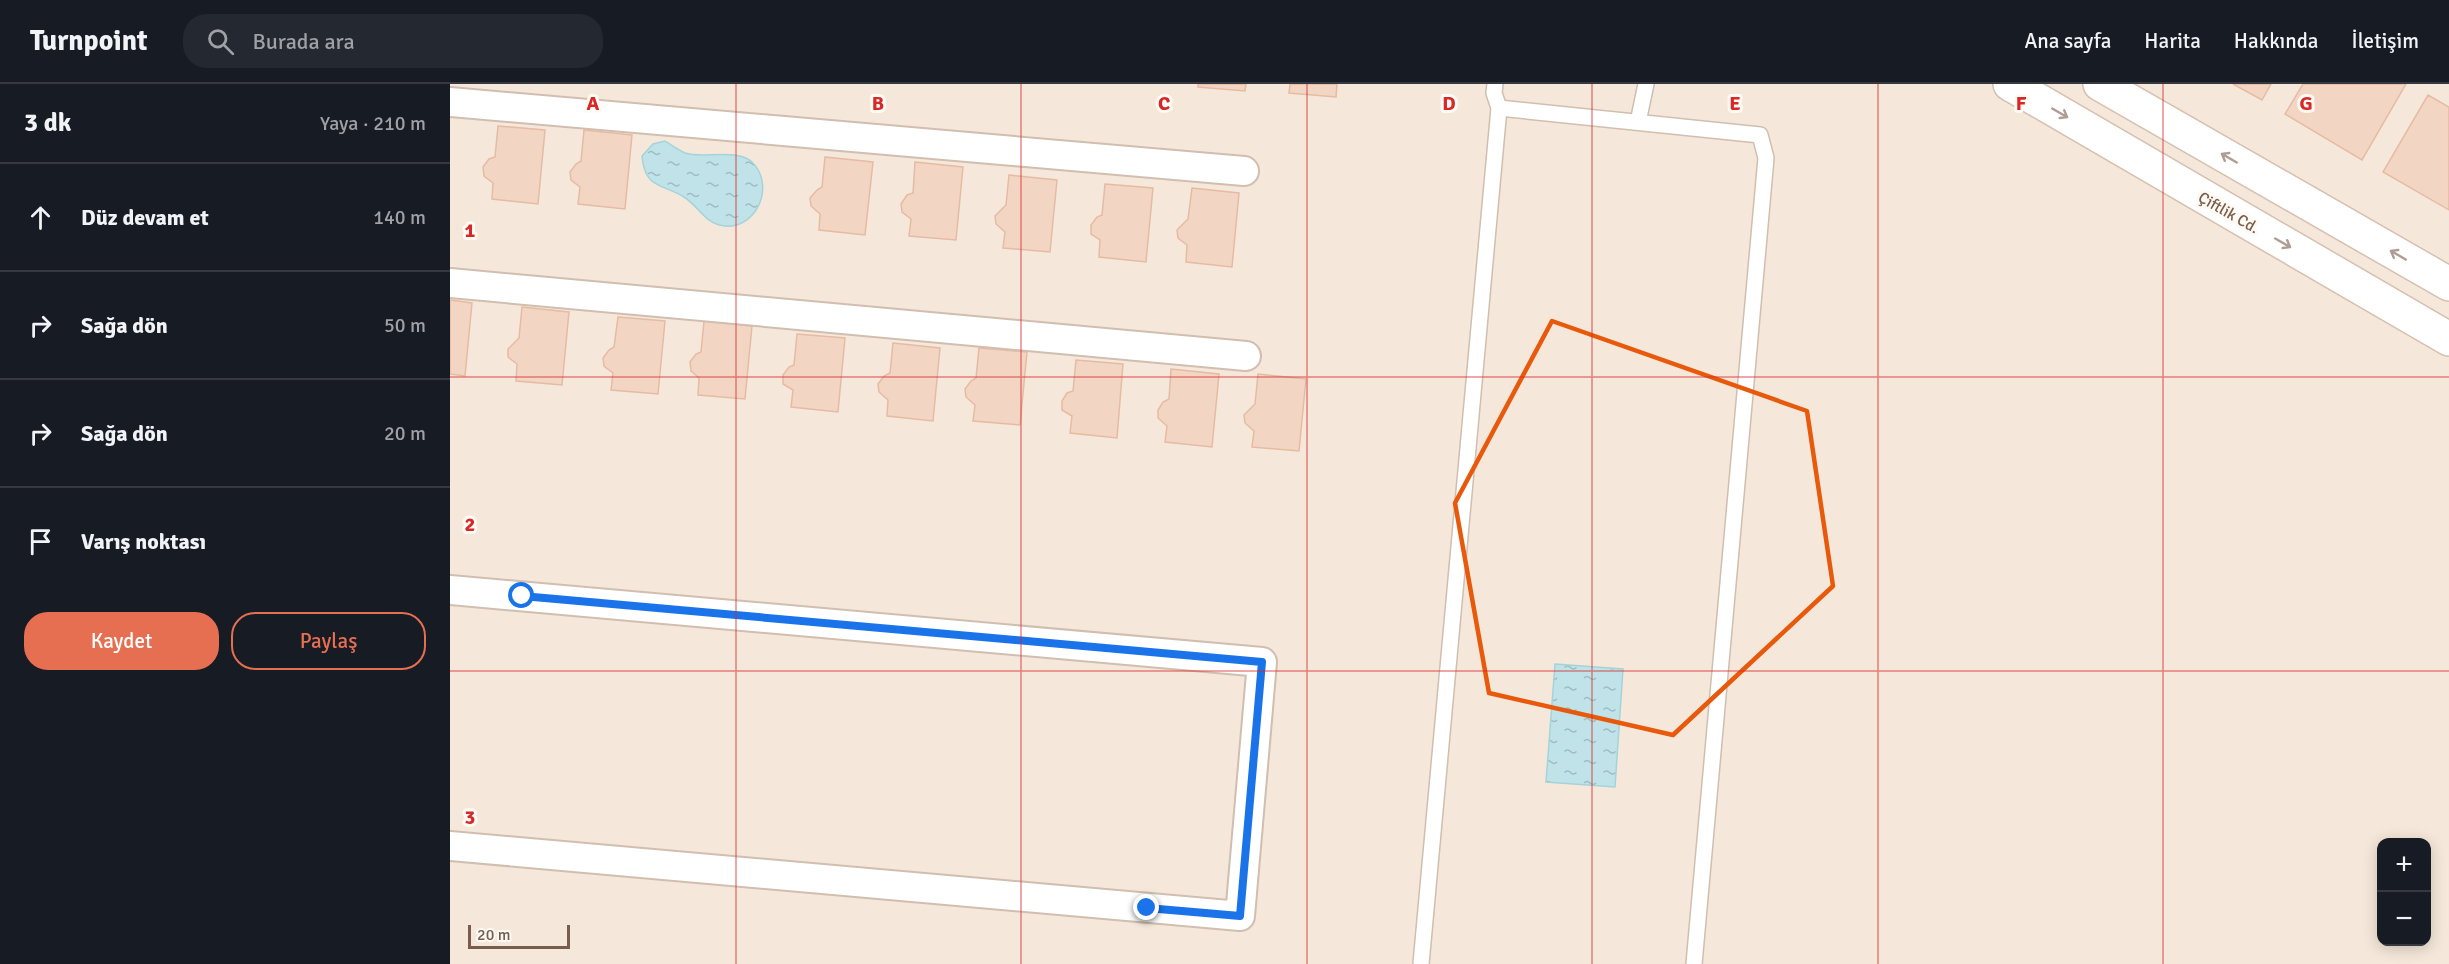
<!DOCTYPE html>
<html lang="tr">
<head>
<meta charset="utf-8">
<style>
	:root { --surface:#171b24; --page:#242831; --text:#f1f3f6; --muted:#9ea1a6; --line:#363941; --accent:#e76f51 }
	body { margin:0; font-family:Signika,sans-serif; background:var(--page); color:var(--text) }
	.controls { position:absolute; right:18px; bottom:18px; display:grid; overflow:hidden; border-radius:12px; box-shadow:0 3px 15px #0003 }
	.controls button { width:54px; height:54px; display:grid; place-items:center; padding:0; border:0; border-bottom:2px solid var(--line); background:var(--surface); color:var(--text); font:30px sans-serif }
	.scale { position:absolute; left:18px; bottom:15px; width:102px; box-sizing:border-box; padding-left:6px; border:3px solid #7a5c4d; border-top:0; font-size:16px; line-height:21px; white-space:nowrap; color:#7a5c4d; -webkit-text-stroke:4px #fffaf3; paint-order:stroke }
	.stop { position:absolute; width:18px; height:18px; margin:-14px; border:4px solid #1a73e8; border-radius:50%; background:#fff }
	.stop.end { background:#1a73e8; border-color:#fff; box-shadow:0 2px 6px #0008 }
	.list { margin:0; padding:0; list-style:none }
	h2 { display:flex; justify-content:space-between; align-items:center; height:78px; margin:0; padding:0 24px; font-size:26px }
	h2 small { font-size:20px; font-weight:400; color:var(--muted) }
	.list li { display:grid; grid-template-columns:39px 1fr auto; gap:18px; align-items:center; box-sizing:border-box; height:108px; padding:0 24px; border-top:2px solid var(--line) }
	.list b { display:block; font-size:22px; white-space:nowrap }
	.list em { font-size:20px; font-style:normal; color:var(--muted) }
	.actions { display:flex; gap:12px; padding:18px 24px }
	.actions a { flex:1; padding:14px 0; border:2px solid var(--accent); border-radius:24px; text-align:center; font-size:21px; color:var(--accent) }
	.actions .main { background:var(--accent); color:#fff }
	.icon { flex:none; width:33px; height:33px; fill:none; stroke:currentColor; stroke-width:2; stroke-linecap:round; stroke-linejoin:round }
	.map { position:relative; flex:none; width:1999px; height:880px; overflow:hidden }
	header { display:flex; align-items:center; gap:36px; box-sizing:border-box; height:84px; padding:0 30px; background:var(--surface); border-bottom:2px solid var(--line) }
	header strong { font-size:28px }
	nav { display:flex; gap:33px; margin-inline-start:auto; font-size:21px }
	.search { width:420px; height:54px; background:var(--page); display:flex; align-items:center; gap:15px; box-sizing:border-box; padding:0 21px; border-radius:24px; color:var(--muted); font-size:22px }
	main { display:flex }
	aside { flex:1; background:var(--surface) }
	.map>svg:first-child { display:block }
	.residential { fill:#f5e8da; fill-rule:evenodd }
	.water { fill:url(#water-ripples); stroke:#a5d3da; stroke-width:1.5 }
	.building { fill:#f3d5c3; stroke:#e6bba3; stroke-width:1.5 }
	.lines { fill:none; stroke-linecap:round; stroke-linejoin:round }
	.lane-casing { stroke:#d1beb0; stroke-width:18 }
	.street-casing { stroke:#d1beb0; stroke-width:32 }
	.secondary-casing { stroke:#d6c0b0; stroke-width:36 }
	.lane { stroke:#fff; stroke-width:15 }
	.street { stroke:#fff; stroke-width:28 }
	.secondary { stroke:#fff; stroke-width:33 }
	.oneway { stroke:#af9d94 }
	.route { stroke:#1a73e8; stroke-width:8 }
	.marked { fill:none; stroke:#e8590c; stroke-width:4.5; stroke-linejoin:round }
	.grid { fill:none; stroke:#d62828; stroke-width:1.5; stroke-opacity:0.55 }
	.labels { text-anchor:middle; stroke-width:6; stroke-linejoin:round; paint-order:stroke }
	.street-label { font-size:16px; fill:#7a5c4d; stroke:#fffaf3 }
	.grid-label { font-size:20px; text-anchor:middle; font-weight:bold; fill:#d62828; stroke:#fffaf3; stroke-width:6; stroke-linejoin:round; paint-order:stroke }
</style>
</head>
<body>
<header>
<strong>Turnpoint</strong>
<div class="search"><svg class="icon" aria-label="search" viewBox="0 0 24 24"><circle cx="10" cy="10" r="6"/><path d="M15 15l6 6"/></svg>Burada ara</div>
<nav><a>Ana sayfa</a><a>Harita</a><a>Hakkında</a><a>İletişim</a></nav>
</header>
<main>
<aside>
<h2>3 dk<small>Yaya · 210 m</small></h2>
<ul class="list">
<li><svg class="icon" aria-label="ahead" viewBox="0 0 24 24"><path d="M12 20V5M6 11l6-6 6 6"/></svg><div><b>Düz devam et</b></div><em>140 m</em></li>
<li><svg class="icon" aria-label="right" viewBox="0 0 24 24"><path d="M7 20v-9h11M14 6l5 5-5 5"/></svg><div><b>Sağa dön</b></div><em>50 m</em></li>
<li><svg class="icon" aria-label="right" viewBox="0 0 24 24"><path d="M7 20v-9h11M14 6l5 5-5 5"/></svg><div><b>Sağa dön</b></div><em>20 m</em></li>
<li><svg class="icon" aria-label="arrive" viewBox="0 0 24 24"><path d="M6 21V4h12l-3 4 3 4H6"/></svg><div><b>Varış noktası</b></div></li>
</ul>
<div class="actions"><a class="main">Kaydet</a><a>Paylaş</a></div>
</aside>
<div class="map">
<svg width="1999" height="880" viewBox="0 0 1999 880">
	<defs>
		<pattern id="water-ripples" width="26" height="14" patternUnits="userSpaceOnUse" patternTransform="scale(1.5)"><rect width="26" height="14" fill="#bfe3e8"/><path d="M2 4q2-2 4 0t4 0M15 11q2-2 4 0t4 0" fill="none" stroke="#a0bbbe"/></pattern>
	</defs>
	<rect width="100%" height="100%" fill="#fdf6ec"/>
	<!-- residential -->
	<path class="residential" d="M 0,0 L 1999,0 L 1999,880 L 0,880 ZM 1932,758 L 1976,758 L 1976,858 L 1932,858 Z"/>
	<!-- water -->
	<path class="water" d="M 215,57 C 221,61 228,66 235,69 C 253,75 287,64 302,78 C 327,102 305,150 269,141 C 254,137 247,121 234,113 C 211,99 195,105 192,72 L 203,60 Z
		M 1105,580 L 1173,585 L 1165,703 L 1096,698 Z"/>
	<!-- building -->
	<path class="building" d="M 748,0 L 796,0 L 795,7 L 748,3 Z
		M 840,0 L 887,0 L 886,13 L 839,9 Z
		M 1783,0 L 1821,0 L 1812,16 Z
		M 1853,0 L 1956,0 L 1912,76 L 1835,30 Z
		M 1978,11 L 1999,23 L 1999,126 L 1933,88 Z
		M 48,42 L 95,46 L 88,120 L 42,115 L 43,99 L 34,92 L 33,83 L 39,75 L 45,73 Z
		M 134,46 L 182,51 L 175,125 L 128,120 L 130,103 L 121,96 L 120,88 L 126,80 L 131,77 Z
		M 375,73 L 423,78 L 415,151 L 369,146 L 370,130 L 361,122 L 360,114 L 367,106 L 372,103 Z
		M 465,78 L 513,83 L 506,156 L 459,152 L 461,135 L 452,128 L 451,120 L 457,111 L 463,109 Z
		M 559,91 L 607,96 L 600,168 L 553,164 L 555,148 L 546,140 L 545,132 L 556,121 Z
		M 655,100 L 703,104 L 696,178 L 649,173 L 650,156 L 641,150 L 641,141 L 647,133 L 652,131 Z
		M 742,104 L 789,109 L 782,183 L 736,178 L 737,161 L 728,154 L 727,146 L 738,135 Z
		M 0,216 L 22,219 L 15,292 L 0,290 Z
		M 72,223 L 119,228 L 112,301 L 66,297 L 67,280 L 58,273 L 58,265 L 69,254 Z
		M 168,233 L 215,237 L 208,310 L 161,306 L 163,289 L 154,282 L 153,274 L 159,266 L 164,263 Z
		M 254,237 L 302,242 L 295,315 L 248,311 L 249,294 L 241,287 L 240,278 L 246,270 L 251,268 Z
		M 347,250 L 395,254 L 388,328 L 341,323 L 343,306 L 333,300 L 333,291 L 339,283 L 344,281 Z
		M 443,259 L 490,264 L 483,337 L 437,332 L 438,316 L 429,308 L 428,300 L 434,292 L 440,289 Z
		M 529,264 L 577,268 L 570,341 L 523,337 L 525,321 L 516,313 L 515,305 L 521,297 L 526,294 Z
		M 626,276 L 673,280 L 667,354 L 620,349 L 622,332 L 612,326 L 612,317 L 617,309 L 623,307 Z
		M 721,285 L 769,290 L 762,363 L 715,358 L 717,342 L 708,334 L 708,326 L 713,318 L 719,315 Z
		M 808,290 L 856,295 L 849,367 L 802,363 L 804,347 L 795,339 L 794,331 L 805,320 Z"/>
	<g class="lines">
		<!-- lane casing -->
		<g class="lane-casing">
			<path id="lane" d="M 1049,24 L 1310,51 L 1316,74 L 1244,880
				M 1188,38 L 1196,0
				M 971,880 L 1049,24 L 1044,9 L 1045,0"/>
		</g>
		<!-- street casing -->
		<g class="street-casing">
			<path id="street" d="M 0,18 L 794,87
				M 0,199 L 796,272
				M 0,506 L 812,578 L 790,832 L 0,762"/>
		</g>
		<!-- secondary casing -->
		<g class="secondary-casing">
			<path id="secondary" d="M 1560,0 L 1999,255
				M 1650,0 L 1999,200"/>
		</g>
		<!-- lane -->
		<use href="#lane" class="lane"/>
		<!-- street -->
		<use href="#street" class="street"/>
		<!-- secondary -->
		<use href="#secondary" class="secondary"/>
	</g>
	<!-- one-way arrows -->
	<defs><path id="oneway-shaft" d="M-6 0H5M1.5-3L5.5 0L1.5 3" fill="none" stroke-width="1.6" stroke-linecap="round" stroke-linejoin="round" transform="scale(1.5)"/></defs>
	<g class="oneway">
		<use href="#oneway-shaft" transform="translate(1610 29) rotate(30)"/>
		<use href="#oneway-shaft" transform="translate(1779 74) rotate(-150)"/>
		<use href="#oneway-shaft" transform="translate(1833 159) rotate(30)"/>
		<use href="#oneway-shaft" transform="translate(1948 171) rotate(-150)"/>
	</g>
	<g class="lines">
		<!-- route -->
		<path class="route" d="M 72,512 L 812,578 L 790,832 L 697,824"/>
	</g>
	<!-- marked area -->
	<path class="marked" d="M 1102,237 L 1357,327 L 1383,502 L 1223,651 L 1039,609 L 1005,419 Z"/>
	<!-- grid -->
	<path class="grid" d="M 286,0 L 286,880M 571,0 L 571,880M 857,0 L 857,880M 1142,0 L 1142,880M 1428,0 L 1428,880M 1713,0 L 1713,880M 0,293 L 1999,293M 0,587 L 1999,587"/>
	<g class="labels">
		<!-- street labels -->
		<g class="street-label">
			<text transform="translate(1779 128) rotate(30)" y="6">Çiftlik Cd.</text>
		</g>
	</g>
	<g class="grid-label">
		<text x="143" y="26">A</text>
		<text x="428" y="26">B</text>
		<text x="714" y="26">C</text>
		<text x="999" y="26">D</text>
		<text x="1285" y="26">E</text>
		<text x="1571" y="26">F</text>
		<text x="1856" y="26">G</text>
		<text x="20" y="153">1</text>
		<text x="20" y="447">2</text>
		<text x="20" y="740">3</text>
	</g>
</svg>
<div class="controls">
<button>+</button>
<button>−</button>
</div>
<div class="scale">20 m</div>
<div class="stop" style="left:72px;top:512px"></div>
<div class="stop end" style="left:697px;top:824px"></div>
</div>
</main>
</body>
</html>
